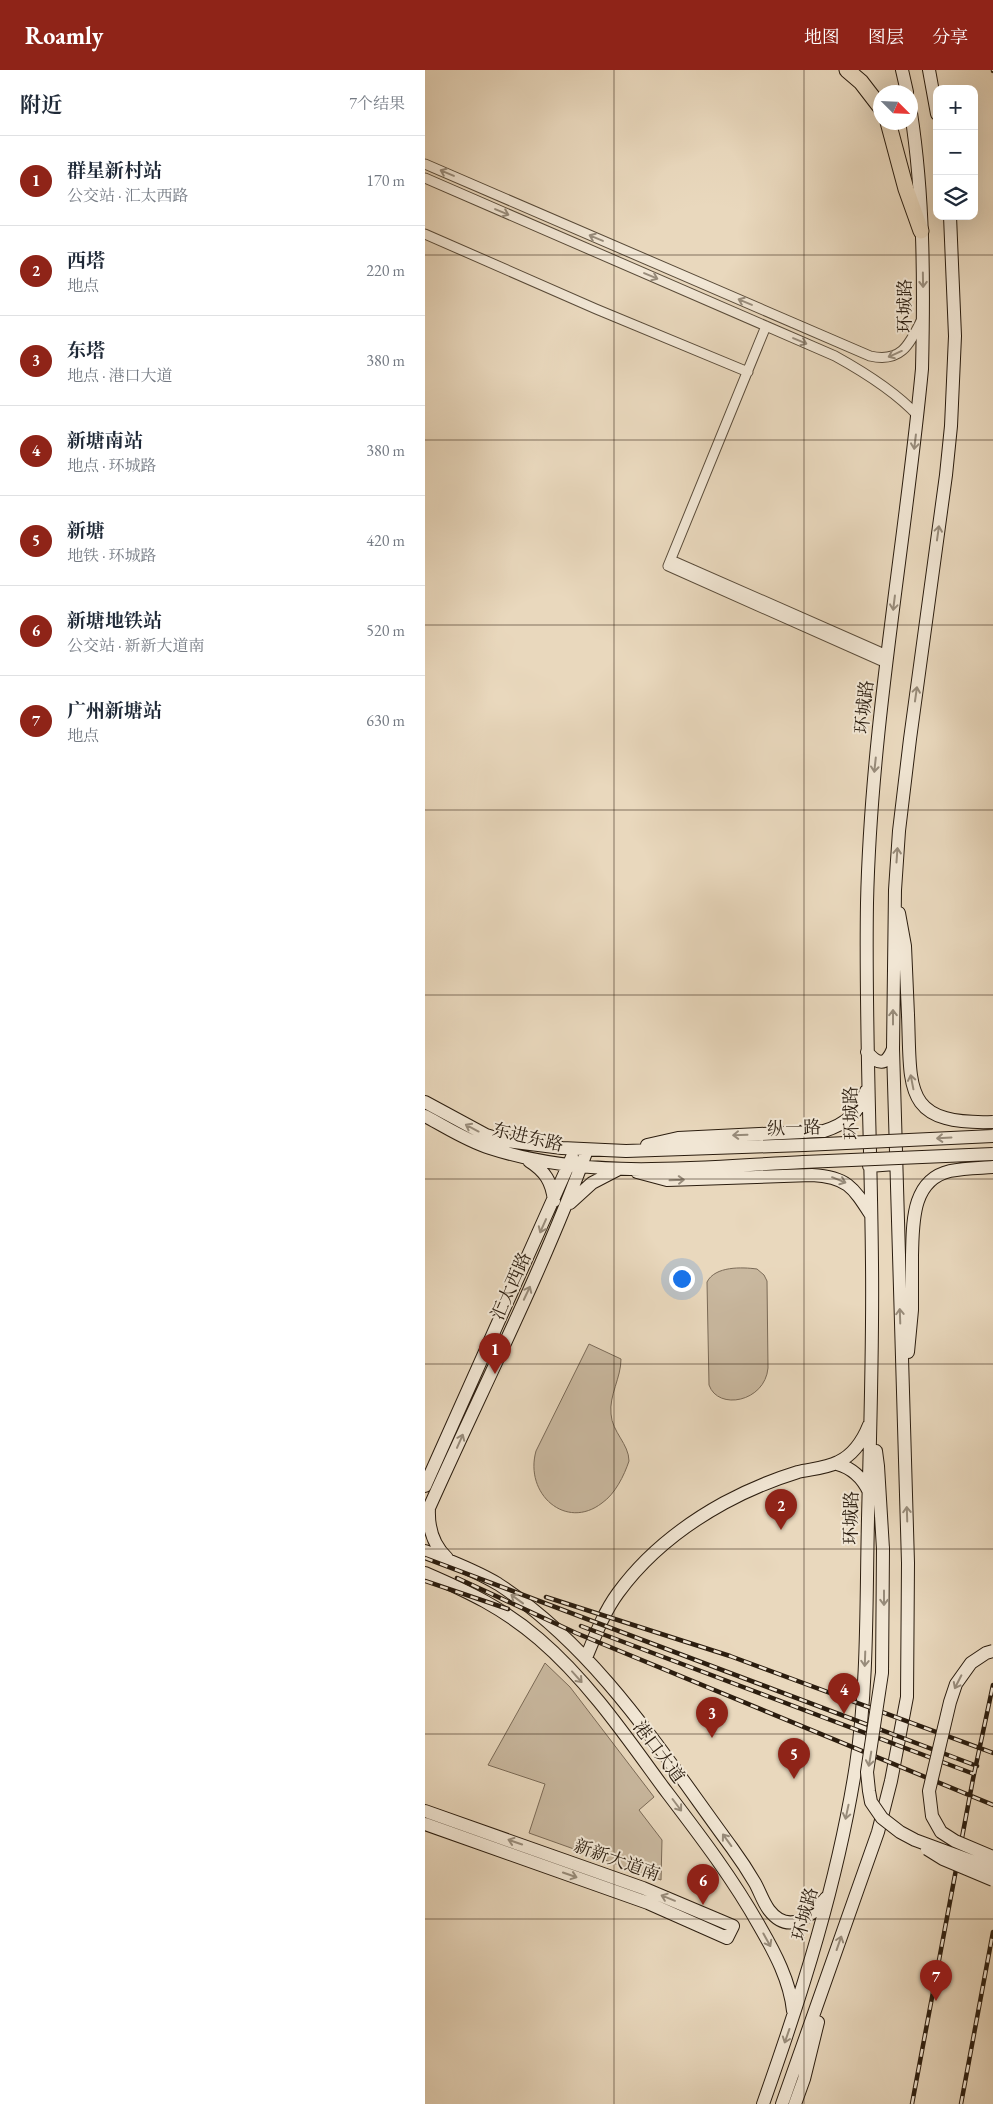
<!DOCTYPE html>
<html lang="zh">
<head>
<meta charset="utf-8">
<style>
	:root { --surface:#fff; --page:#f2f2f3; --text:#1f2937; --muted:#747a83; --line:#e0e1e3; --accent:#8f2418 }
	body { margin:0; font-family:"EB Garamond","Noto Serif SC",serif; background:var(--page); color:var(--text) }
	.controls { position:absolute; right:15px; top:15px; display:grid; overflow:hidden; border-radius:10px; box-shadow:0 5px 20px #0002 }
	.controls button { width:45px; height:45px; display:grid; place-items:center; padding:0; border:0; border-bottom:1px solid var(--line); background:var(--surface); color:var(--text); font:25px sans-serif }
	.compass { position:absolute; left:448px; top:15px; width:45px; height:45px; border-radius:50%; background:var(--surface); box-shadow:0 5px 20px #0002; rotate:114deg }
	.you { position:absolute; left:256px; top:1208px; width:18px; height:18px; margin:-12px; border:4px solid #fff; border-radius:50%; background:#1a73e8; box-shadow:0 0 0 8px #1a73e833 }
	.badge { display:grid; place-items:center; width:32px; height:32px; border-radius:50%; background:var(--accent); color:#fff; font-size:16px; font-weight:700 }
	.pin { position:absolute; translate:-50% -41px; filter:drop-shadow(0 1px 2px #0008) }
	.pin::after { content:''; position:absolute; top:26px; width:18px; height:15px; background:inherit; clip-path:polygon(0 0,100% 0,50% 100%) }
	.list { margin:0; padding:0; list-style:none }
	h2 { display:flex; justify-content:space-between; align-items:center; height:65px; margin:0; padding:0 20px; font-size:21px }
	h2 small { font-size:16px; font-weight:400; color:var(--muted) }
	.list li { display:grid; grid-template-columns:32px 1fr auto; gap:15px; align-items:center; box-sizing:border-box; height:90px; padding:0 20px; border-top:1px solid var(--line) }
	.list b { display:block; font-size:19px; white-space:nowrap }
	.list p { margin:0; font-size:16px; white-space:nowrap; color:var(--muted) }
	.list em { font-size:16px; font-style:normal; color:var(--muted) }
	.icon { flex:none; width:28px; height:28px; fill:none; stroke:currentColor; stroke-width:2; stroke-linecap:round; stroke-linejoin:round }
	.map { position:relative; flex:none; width:568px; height:2034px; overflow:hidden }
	header { display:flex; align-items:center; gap:30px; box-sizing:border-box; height:70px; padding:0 25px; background:var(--accent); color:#fff }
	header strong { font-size:24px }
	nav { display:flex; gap:28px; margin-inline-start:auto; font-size:18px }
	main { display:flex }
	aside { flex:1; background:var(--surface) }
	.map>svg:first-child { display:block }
	.green { fill:#c9b89f; stroke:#7a6a57 }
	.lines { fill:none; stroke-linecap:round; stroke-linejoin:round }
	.street-casing { stroke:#5a4c3a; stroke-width:11 }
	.secondary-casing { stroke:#2b1d0f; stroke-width:14 }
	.primary-casing { stroke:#2b1d0f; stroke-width:17 }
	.street { stroke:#f1e6d4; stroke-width:9 }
	.secondary { stroke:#f1e6d4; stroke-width:12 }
	.primary { stroke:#e9d8bd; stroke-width:15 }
	.rail-casing { stroke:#2b1d0f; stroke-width:4.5 }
	.rail { stroke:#f1e6d4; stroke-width:2.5; stroke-dasharray:8; stroke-linecap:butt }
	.secondary-bridge-casing { stroke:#2b1d0f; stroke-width:14; stroke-linecap:butt }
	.secondary-bridge { stroke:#f1e6d4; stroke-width:12 }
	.oneway { stroke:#988c7b }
	.grid { fill:none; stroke:#2b1d0f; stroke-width:1; stroke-opacity:0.55 }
	.labels { text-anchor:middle; stroke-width:4; stroke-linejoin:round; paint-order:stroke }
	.street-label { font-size:18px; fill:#2b1d0f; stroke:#f1e6d4 }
</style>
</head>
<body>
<header>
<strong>Roamly</strong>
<nav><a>地图</a><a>图层</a><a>分享</a></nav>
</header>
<main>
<aside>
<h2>附近<small>7个结果</small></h2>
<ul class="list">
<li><span class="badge">1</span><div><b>群星新村站</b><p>公交站 · 汇太西路</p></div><em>170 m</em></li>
<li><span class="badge">2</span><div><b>西塔</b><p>地点</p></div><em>220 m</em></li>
<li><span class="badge">3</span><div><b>东塔</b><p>地点 · 港口大道</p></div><em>380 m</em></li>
<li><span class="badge">4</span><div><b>新塘南站</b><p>地点 · 环城路</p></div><em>380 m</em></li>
<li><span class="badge">5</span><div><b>新塘</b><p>地铁 · 环城路</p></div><em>420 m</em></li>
<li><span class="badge">6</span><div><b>新塘地铁站</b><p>公交站 · 新新大道南</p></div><em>520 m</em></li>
<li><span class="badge">7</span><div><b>广州新塘站</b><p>地点</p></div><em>630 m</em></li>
</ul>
</aside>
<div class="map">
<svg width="568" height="2034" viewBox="0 0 568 2034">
	<rect width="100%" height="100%" fill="#e9d8bd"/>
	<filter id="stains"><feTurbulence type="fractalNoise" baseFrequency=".004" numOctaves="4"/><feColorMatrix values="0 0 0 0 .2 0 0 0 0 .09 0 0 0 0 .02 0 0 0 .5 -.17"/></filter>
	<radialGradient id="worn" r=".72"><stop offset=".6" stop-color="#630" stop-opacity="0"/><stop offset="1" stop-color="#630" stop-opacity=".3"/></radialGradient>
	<!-- green -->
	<path class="green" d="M 332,1199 L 339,1205 L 342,1211 L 343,1298 C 340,1332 293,1341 284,1315 L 282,1212 C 290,1196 317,1197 332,1199 Z
		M 164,1274 L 196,1289 C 196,1308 184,1325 186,1344 C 187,1362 204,1374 204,1391 C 199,1406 190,1424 177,1433 C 141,1461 99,1424 111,1381 Z
		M 120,1593 L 145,1617 L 229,1727 L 214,1740 L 237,1770 L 236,1810 L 104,1763 L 120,1714 L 63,1695 Z"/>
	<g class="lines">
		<!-- street casing -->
		<g class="street-casing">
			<path id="street" d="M 0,94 L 445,286 C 476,293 484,275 496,251
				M 0,108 L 410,286 C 439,302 470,321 493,346
				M 0,164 L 171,239 L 323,302
				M 341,256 L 243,496 L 461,593
				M 246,490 L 462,585"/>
		</g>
		<!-- secondary casing -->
		<g class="secondary-casing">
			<path id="secondary" d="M 477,0 L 482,22
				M 504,0 L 512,44
				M 474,843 L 480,876 L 483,945
				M 442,982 C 453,995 461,996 468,979
				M 0,1032 L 61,1065 L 81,1071 L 137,1078 L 201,1081 L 379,1075
				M 0,1046 C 21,1057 42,1071 65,1078 C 166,1111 275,1097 379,1092
				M 222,1075 L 253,1068 L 399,1061 C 421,1054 434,1043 441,1021
				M 104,1091 C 120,1101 127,1112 129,1131
				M 444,1096 L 470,1094
				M 212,1102 L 242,1110 L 387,1105 C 422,1107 428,1117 446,1145
				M 145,1133 L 167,1113 L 192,1100
				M 483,1282 L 487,1240 L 487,1185
				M 451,1381 L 453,1396 L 458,1479
				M 412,1394 C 427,1398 437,1407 444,1422
				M 0,1416 L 147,1087
				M 4,1438 C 3,1457 7,1474 22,1488
				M 0,1447 C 54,1325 116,1205 162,1080
				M 0,1481 C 25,1491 50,1500 73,1514 C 173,1579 237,1683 307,1778 C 315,1789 323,1801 330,1813 C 335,1822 338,1832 344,1840 C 364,1866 387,1846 401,1828
				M 0,1503 C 44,1522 78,1538 114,1569 C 163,1611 200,1665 238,1717 C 273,1763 307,1807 335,1857 C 350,1883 365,1911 368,1941
				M 161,1588 C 170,1566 179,1542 193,1523 C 220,1486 259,1455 299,1433 C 323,1420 347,1410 373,1402 C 386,1399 402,1398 413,1392 C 428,1385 438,1370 444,1355
				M 0,1741 L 218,1818 L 308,1856 L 302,1868 L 223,1833 L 0,1754
				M 338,2034 C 377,1924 413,1811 431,1695 C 443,1614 441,1531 443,1449 C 445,1364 448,1279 447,1194 C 446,1074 440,953 442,833 C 446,654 480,477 497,299 C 499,214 499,127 486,43
				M 357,2034 L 453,1762 L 466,1711 L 482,1627 L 483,1493 L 468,979 L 470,820 L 474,761 L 485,669 L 521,405 L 526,356 L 530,266 L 525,146
				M 370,2034 L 379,2009 L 393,1952"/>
		</g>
		<!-- primary casing -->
		<g class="primary-casing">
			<path id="primary" d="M 422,0 L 436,12 L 456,38
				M 463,52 L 481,119 L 496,161"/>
		</g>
		<!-- street -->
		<use href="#street" class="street"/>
		<!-- secondary -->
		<use href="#secondary" class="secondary"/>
		<!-- primary -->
		<use href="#primary" class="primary"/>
		<!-- rail casing -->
		<g class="rail-casing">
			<path id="rail" d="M 568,0 L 568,1
				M 0,1488 L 552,1696
				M 32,1508 L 151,1563 L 568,1735
				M 0,1511 L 83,1539
				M 121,1527 L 305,1586 L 568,1683
				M 156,1556 L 549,1704
				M 487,2034 L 548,1709 L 568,1615
				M 536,2034 L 568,1862"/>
		</g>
		<!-- rail -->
		<use href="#rail" class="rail"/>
		<!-- secondary-bridge casing -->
		<g class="secondary-bridge-casing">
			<path id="secondary-bridge" d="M 483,945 C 486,1019 477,1055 568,1052
				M 379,1075 L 568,1066
				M 379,1092 L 568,1084
				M 487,1185 C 488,1154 486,1110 525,1101 C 539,1098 554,1098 568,1097
				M 458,1479 L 457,1603 L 442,1702 L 444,1721 L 446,1732 L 457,1748 L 475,1762 L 490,1770 L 568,1799
				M 568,1581 L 561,1583 L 546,1593 L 531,1614 L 525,1632 L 504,1721 L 507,1746 L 516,1762 L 530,1771 L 568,1787
				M 502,1779 L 518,1789 L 568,1810"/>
		</g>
		<!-- secondary-bridge -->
		<use href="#secondary-bridge" class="secondary-bridge"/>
	</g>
	<!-- one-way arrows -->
	<defs><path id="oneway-shaft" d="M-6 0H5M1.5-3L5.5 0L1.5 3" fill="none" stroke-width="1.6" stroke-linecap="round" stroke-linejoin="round" transform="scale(1.25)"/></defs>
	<g class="oneway">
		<use href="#oneway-shaft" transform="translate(22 103) rotate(-157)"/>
		<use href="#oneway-shaft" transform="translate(77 142) rotate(23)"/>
		<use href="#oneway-shaft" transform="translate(171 168) rotate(-157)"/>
		<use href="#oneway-shaft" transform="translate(226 206) rotate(23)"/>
		<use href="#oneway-shaft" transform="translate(498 210) rotate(89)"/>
		<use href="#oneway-shaft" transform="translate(320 232) rotate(-157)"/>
		<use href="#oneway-shaft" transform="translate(375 271) rotate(23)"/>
		<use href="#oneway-shaft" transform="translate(470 284) rotate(156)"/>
		<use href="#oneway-shaft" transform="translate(490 372) rotate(97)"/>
		<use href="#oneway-shaft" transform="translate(513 463) rotate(-82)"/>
		<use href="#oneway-shaft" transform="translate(469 533) rotate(97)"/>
		<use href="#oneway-shaft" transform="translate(491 624) rotate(-82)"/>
		<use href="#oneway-shaft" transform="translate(450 695) rotate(96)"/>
		<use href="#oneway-shaft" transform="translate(472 785) rotate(-86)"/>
		<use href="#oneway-shaft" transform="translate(468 947) rotate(-90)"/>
		<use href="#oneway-shaft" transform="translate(487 1012) rotate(-101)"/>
		<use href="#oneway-shaft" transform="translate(47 1058) rotate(-152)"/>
		<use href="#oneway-shaft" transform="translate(315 1065) rotate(178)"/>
		<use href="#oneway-shaft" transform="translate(519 1068) rotate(177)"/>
		<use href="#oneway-shaft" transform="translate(252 1110) rotate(-2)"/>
		<use href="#oneway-shaft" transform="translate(414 1110) rotate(22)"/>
		<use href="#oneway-shaft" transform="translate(118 1156) rotate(114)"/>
		<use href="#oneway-shaft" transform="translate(102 1223) rotate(-65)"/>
		<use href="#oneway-shaft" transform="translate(475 1246) rotate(-92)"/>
		<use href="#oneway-shaft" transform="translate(35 1371) rotate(-66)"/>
		<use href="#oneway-shaft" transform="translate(482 1444) rotate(-92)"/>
		<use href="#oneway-shaft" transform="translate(459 1528) rotate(90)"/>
		<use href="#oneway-shaft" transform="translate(92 1529) rotate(-144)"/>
		<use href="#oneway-shaft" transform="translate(440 1589) rotate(92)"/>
		<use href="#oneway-shaft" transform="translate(152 1607) rotate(48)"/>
		<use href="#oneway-shaft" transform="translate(533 1612) rotate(117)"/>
		<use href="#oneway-shaft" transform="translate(445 1689) rotate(100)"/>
		<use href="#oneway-shaft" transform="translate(252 1735) rotate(53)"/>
		<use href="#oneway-shaft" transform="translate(422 1742) rotate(102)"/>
		<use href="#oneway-shaft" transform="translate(302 1770) rotate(-126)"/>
		<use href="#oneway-shaft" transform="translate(90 1772) rotate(-161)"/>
		<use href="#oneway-shaft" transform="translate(145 1805) rotate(19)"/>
		<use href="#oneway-shaft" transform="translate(243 1828) rotate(-158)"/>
		<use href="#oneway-shaft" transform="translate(342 1870) rotate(61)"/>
		<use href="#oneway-shaft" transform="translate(414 1873) rotate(-71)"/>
		<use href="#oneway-shaft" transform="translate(362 1966) rotate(109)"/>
	</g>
	<!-- grid -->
	<path class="grid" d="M 189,0 L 189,2034M 379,0 L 379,2034M 0,185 L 568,185M 0,370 L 568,370M 0,555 L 568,555M 0,740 L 568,740M 0,925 L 568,925M 0,1109 L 568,1109M 0,1294 L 568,1294M 0,1479 L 568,1479M 0,1664 L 568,1664M 0,1849 L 568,1849"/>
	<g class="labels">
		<!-- street labels -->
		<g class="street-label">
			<text transform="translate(480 236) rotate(-90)" y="6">环城路</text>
			<text transform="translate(439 637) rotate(-84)" y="6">环城路</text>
			<text transform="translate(426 1043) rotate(-91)" y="6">环城路</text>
			<text transform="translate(369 1058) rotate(-2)" y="6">纵一路</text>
			<text transform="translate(103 1067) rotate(13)" y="6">东进东路</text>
			<text transform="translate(86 1216) rotate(-66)" y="6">汇太西路</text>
			<text transform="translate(426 1448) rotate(-89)" y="6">环城路</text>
			<text transform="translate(234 1682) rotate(53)" y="6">港口大道</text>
			<text transform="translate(192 1790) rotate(20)" y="6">新新大道南</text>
			<text transform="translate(380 1844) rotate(-75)" y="6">环城路</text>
		</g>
	</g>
	<rect width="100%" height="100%" filter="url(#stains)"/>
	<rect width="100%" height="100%" fill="url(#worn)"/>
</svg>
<div class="controls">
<button>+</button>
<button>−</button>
<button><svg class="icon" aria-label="layers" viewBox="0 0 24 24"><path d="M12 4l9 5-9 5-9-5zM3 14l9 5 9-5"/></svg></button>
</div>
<svg class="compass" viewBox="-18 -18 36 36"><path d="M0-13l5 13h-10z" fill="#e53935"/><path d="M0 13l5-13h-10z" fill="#747a83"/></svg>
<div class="you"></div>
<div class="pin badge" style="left:70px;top:1304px">1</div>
<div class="pin badge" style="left:356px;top:1460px">2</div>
<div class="pin badge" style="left:287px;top:1668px">3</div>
<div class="pin badge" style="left:419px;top:1644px">4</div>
<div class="pin badge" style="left:369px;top:1709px">5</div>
<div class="pin badge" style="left:278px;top:1835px">6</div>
<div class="pin badge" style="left:511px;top:1931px">7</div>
</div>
</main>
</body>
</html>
